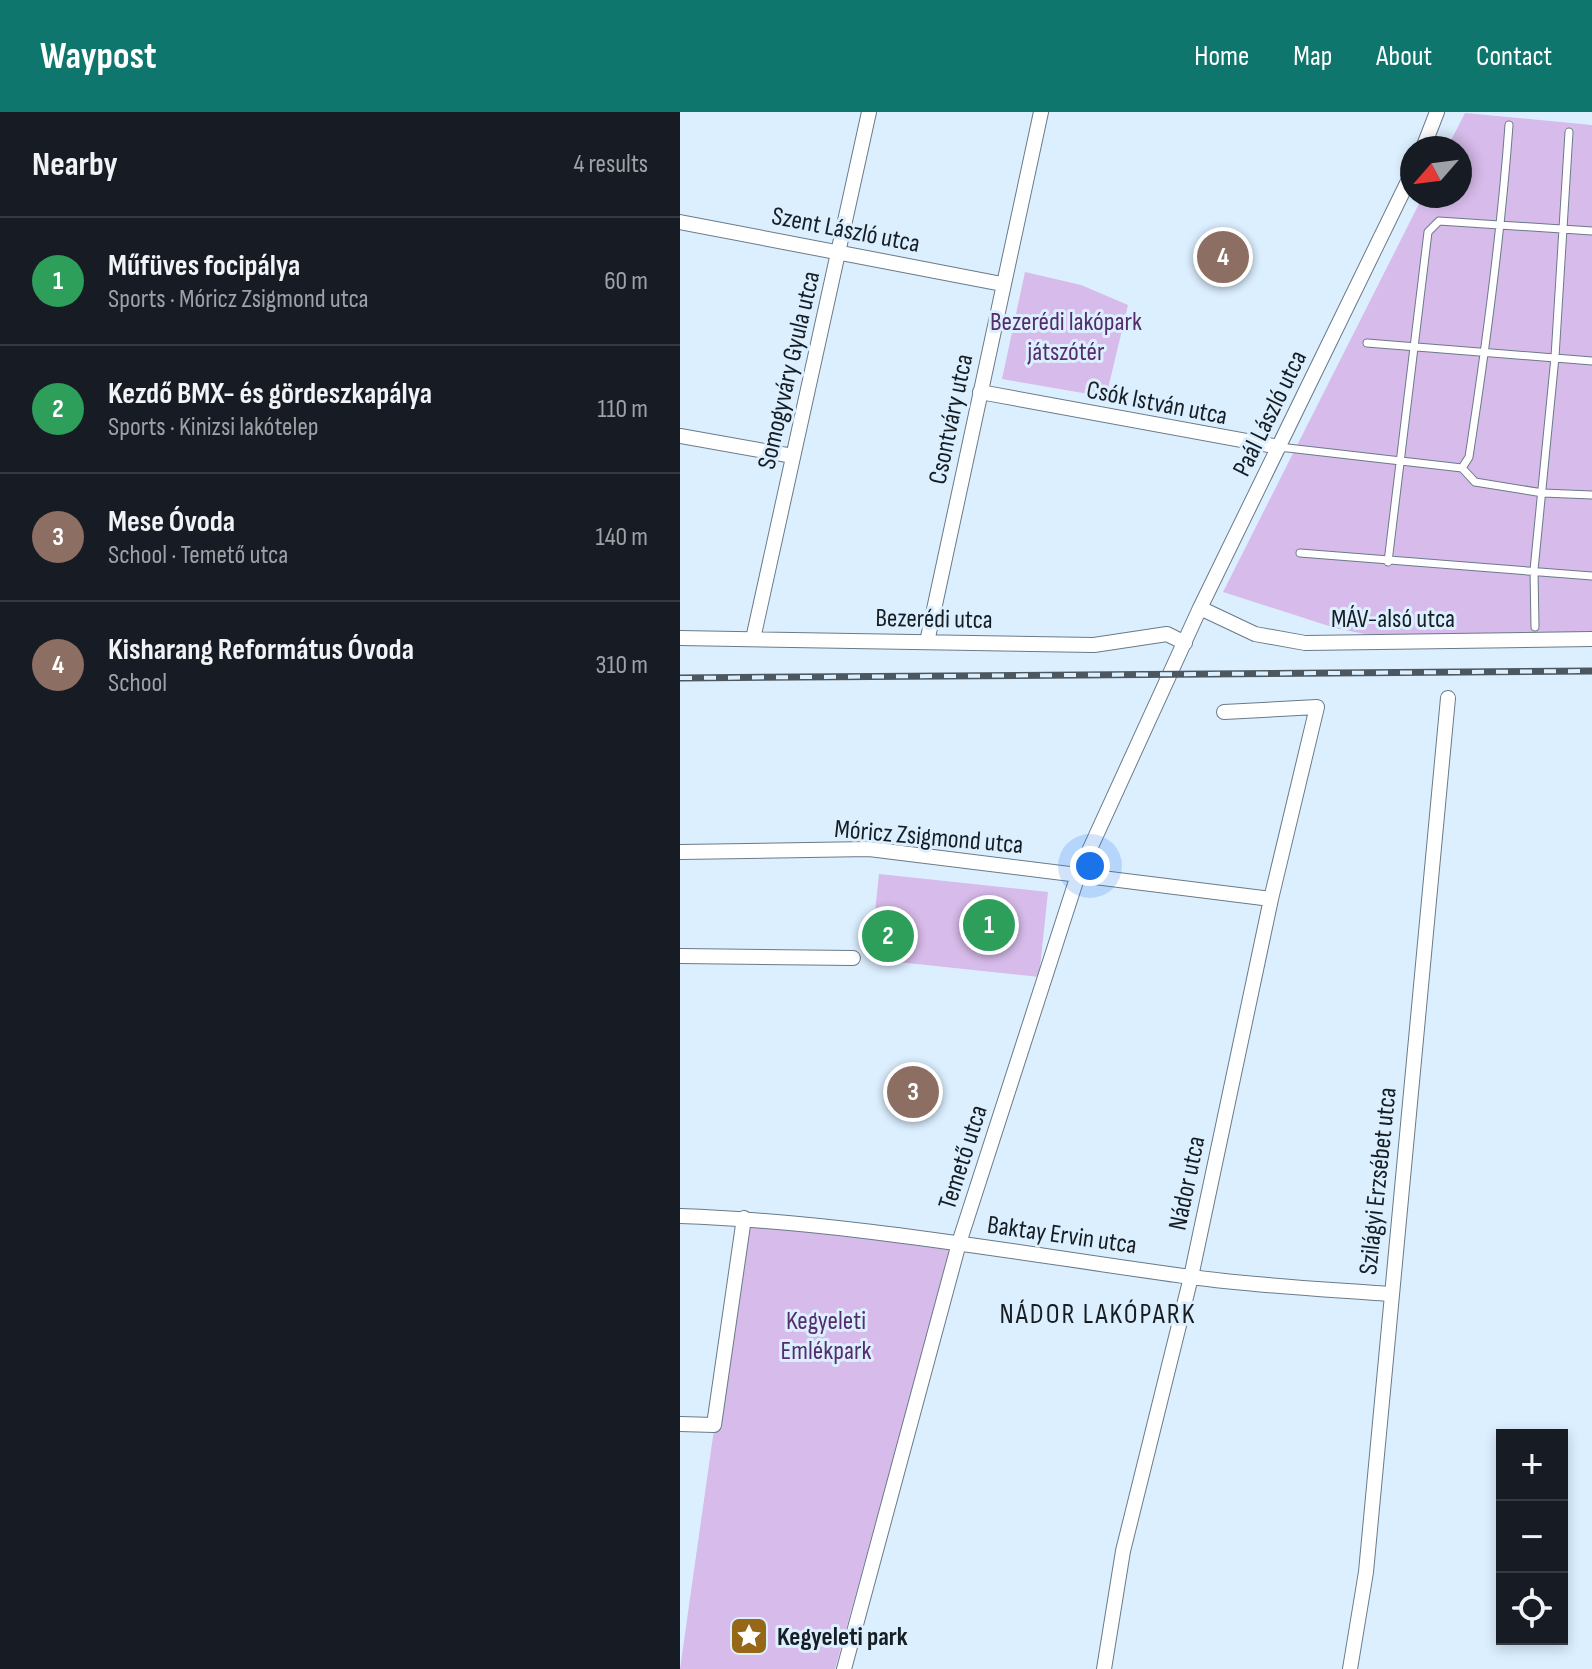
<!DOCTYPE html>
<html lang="en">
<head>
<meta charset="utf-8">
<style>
	:root { --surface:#171b24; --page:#20242c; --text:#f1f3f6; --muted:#9ea1a6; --line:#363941; --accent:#0f766e }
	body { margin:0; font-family:"Sofia Sans Condensed",sans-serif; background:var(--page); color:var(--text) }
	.controls { position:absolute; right:24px; bottom:24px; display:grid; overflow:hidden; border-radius:0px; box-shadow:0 4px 12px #0003 }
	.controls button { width:72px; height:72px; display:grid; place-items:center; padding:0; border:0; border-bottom:2px solid var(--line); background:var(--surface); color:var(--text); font:40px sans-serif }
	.compass { position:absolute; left:720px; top:24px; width:72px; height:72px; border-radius:50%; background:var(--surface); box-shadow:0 4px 12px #0003; rotate:242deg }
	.you { position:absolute; left:410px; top:754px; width:28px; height:28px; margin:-20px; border:6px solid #fff; border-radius:50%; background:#1a73e8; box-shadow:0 0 0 12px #1a73e833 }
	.badge { display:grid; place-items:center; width:52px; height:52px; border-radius:50%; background:var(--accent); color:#fff; font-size:26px; font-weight:700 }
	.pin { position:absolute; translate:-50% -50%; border:4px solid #fff; box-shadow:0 2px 8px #0006 }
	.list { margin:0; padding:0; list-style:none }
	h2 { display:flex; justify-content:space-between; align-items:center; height:104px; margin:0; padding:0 32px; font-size:34px }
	h2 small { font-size:26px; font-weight:400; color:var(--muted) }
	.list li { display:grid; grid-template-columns:52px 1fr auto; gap:24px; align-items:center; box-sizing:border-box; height:128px; padding:0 32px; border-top:2px solid var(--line) }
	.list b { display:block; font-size:30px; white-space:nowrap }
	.list p { margin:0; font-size:26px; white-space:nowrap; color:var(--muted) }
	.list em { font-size:26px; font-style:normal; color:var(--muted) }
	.icon { flex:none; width:44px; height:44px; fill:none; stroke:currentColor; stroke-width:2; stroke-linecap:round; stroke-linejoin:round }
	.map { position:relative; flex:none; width:912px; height:1557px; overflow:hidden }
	header { display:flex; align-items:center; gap:48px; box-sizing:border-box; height:112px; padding:0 40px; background:var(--accent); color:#fff }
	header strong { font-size:38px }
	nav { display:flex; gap:44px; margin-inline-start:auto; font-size:28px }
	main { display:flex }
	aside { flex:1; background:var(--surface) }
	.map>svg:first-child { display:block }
	.green { fill:#d7bbea }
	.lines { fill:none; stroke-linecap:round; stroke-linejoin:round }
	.service-casing { stroke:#6a7a88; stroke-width:9 }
	.minor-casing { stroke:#6a7a88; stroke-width:16 }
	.service { stroke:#fff; stroke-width:7 }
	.minor { stroke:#fff; stroke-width:14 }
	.rail-casing { stroke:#4c575f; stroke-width:7 }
	.rail { stroke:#dcefff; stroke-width:4; stroke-dasharray:12; stroke-linecap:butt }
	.labels { text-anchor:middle; stroke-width:6; stroke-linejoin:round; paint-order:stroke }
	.street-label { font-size:26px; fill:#161d23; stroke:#dcefff }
	.park-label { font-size:26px; fill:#552c6c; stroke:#dcefff }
	.poi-label { font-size:26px; font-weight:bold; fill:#161d23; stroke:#dcefff; text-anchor:start }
	.neighbourhood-label { font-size:28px; letter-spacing:2px; fill:#161d23; stroke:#dcefff }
</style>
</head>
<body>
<header>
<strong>Waypost</strong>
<nav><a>Home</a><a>Map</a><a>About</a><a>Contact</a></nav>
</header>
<main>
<aside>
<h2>Nearby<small>4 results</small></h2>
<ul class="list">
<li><span class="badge" style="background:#2e9e5b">1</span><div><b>Műfüves focipálya</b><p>Sports · Móricz Zsigmond utca</p></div><em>60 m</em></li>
<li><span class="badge" style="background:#2e9e5b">2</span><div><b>Kezdő BMX- és gördeszkapálya</b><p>Sports · Kinizsi lakótelep</p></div><em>110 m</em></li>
<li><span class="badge" style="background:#8d6e63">3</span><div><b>Mese Óvoda</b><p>School · Temető utca</p></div><em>140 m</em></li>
<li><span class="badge" style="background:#8d6e63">4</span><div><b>Kisharang Református Óvoda</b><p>School</p></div><em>310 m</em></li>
</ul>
</aside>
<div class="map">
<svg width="912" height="1557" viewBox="0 0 912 1557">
	<rect width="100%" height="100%" fill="#dcefff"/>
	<!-- green -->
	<path class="green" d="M 785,1 L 912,13 L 912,526 L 744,534 L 655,516 L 543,480 L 743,84 L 780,84 L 780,36 L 767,36 Z
		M 345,160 L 401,173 L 448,193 L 426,285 L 322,267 Z
		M 199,762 L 368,780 L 359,865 L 190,847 Z
		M 64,1106 L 279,1131 L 243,1239 L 155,1557 L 0,1557 Z"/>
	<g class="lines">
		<!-- service casing -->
		<g class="service-casing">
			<path id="service" d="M 687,231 L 912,249
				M 599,335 L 782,356 L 795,370 L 863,381 L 912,383
				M 782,356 L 789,345 C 806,234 821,124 829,13
				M 620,441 L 912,464
				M 708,450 L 748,120 L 759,109 L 912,119
				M 855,515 L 854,458 L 875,245 L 889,20"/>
		</g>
		<!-- minor casing -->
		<g class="minor-casing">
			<path id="minor" d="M 743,36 L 757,0
				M 0,110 L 322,172
				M 300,280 L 599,335
				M 0,324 L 113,344
				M 520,496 L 575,522 L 625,531 L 912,527
				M 0,526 L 414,533 L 487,522 L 505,531
				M 73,527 L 189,0
				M 247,530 L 361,0
				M 0,740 L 189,737 L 591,787
				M 0,844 L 173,846
				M 0,1104 C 171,1110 341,1142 511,1165 C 577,1174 644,1177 710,1182
				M 0,1312 L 34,1313 L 64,1106
				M 164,1557 L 279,1131 L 398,763 L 520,496 L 732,61
				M 424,1557 L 443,1439 L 511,1165 L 591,787 L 637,595 L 544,600
				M 670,1557 L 686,1460 L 768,586"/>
		</g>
		<!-- service -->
		<use href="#service" class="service"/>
		<!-- minor -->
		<use href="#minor" class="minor"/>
		<!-- rail casing -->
		<g class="rail-casing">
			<path id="rail" d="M 0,566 L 912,559"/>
		</g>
		<!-- rail -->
		<use href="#rail" class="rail"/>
	</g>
	<!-- icons -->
	<defs>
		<g id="sight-square" transform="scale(2)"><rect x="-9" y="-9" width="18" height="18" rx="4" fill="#966716" stroke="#dcefff"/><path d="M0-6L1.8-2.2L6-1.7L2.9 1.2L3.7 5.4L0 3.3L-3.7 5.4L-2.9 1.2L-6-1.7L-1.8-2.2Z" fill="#fff"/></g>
	</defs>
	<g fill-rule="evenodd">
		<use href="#sight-square" x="69" y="1524"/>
	</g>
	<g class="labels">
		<!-- street labels -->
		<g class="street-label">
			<text transform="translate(166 117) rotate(11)" y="9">Szent László utca</text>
			<text transform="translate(108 258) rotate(-77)" y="9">Somogyváry Gyula utca</text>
			<text transform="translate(477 290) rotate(11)" y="9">Csók István utca</text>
			<text transform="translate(589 301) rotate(-64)" y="9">Paál László utca</text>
			<text transform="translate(270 307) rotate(-78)" y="9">Csontváry utca</text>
			<text transform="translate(254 506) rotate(1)" y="9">Bezerédi utca</text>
			<text x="713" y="515">MÁV-alsó utca</text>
			<text transform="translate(249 724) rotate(5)" y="9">Móricz Zsigmond utca</text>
			<text transform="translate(282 1045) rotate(-72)" y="9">Temető utca</text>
			<text transform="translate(697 1069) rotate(-84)" y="9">Szilágyi Erzsébet utca</text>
			<text transform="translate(506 1071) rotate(-78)" y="9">Nádor utca</text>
			<text transform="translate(382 1122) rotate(8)" y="9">Baktay Ervin utca</text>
		</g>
		<!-- park labels -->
		<g class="park-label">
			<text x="386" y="218">Bezerédi lakópark<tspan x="386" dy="30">játszótér</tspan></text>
			<text x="146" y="1217">Kegyeleti<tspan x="146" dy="30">Emlékpark</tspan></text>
		</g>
		<!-- poi labels -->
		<g class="poi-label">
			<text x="97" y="1533">Kegyeleti park</text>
		</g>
		<!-- neighbourhood labels -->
		<g class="neighbourhood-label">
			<text x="418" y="1211">NÁDOR LAKÓPARK</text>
		</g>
	</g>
</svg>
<div class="controls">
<button>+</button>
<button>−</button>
<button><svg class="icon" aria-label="locate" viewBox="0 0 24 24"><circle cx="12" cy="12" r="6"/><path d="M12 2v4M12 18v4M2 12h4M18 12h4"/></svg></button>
</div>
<svg class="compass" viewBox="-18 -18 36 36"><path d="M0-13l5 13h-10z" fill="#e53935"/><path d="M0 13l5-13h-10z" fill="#9ea1a6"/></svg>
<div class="you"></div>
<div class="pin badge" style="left:309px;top:813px;background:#2e9e5b">1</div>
<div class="pin badge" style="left:208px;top:824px;background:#2e9e5b">2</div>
<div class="pin badge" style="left:233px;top:980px;background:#8d6e63">3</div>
<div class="pin badge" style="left:543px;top:145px;background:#8d6e63">4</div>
</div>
</main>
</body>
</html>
